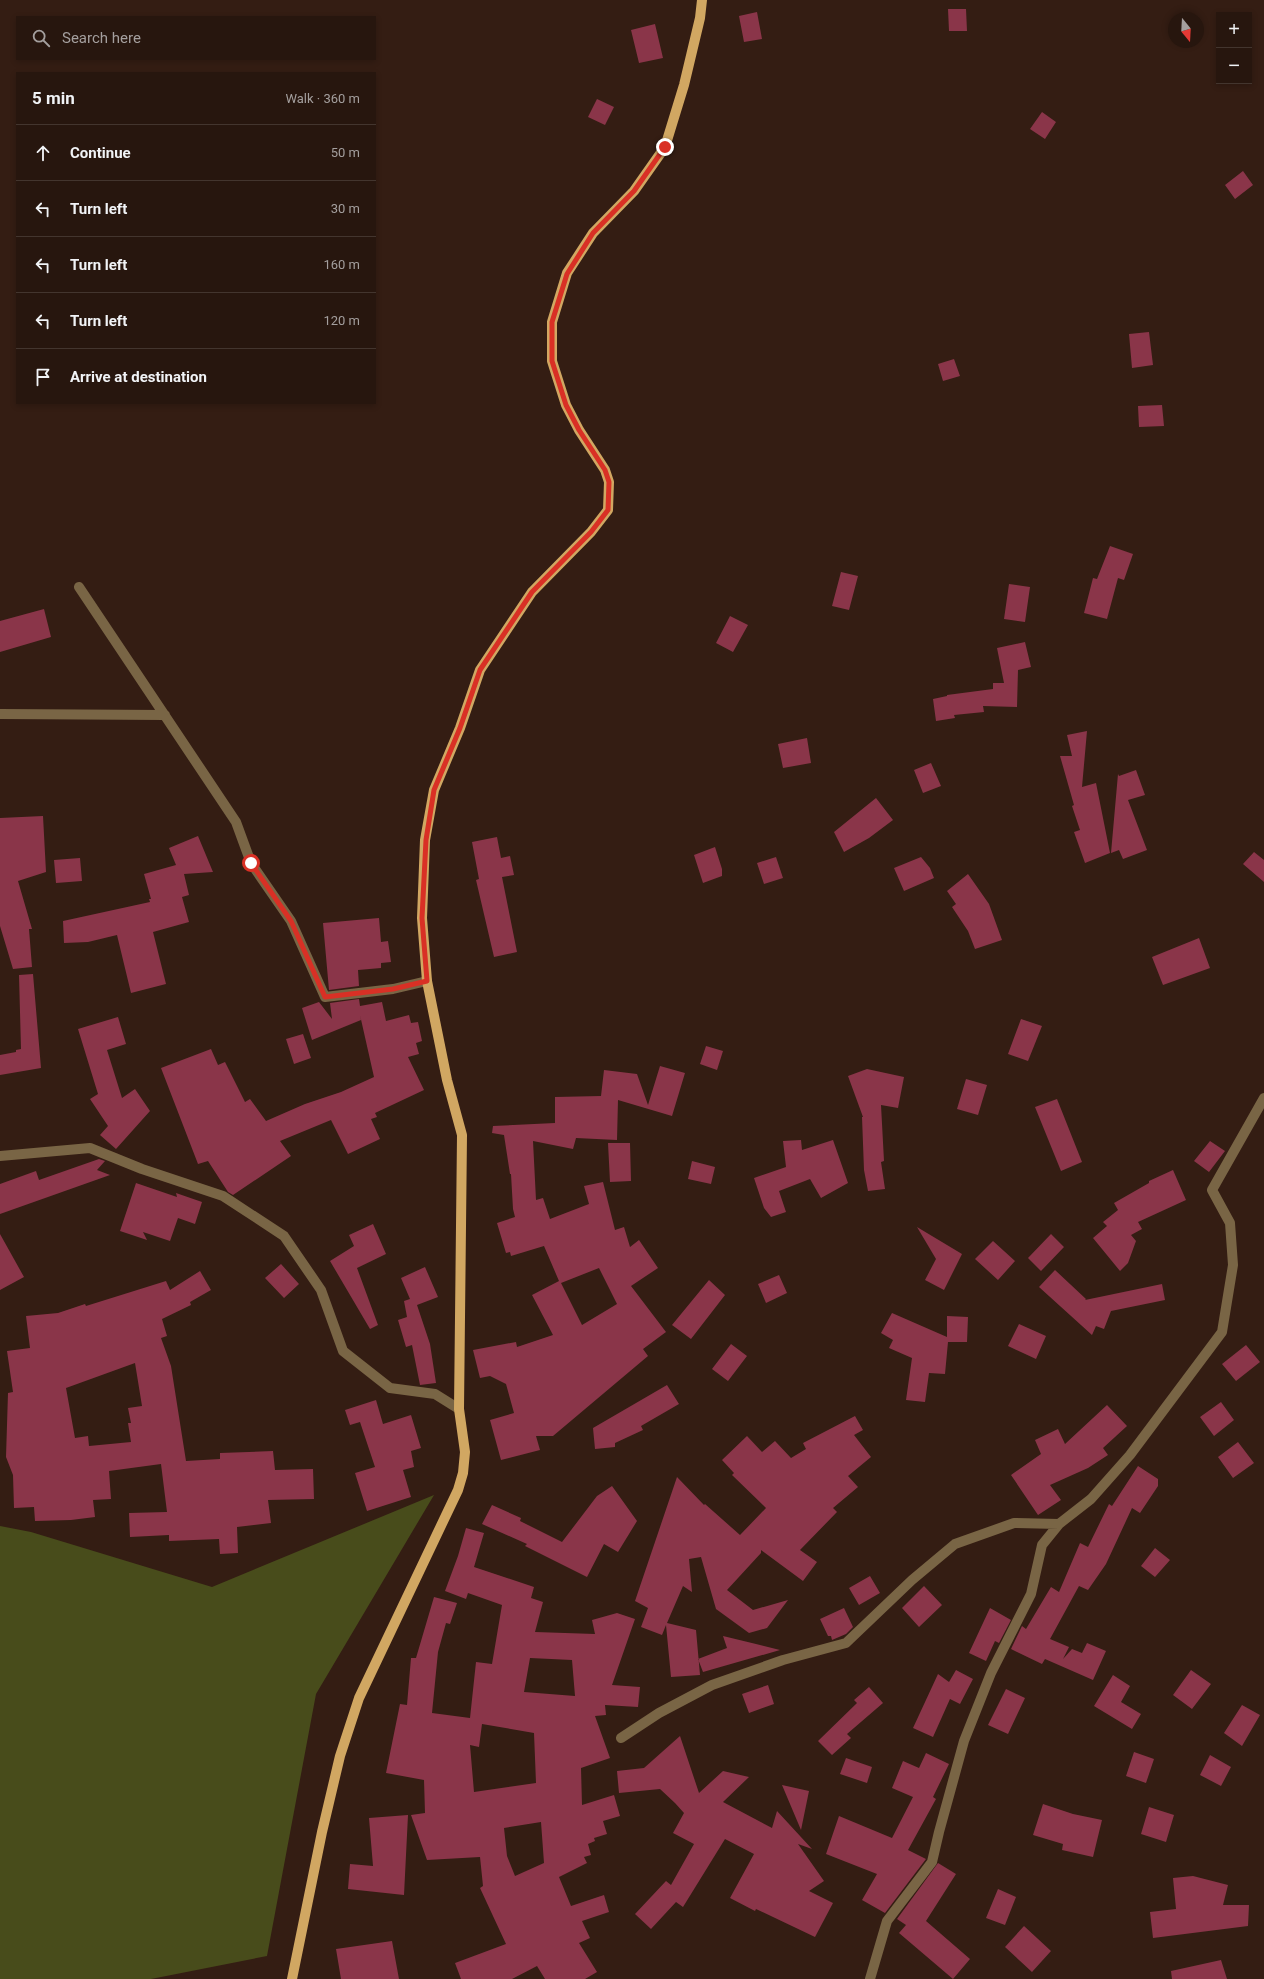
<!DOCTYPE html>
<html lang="en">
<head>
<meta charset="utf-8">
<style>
	:root { --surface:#27160e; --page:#2f1f17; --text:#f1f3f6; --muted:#a49f9e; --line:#43352e }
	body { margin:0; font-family:Roboto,sans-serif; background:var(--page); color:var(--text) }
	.controls { position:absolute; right:12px; top:12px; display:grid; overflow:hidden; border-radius:0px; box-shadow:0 2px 6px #0003 }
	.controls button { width:36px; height:36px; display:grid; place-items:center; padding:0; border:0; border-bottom:1px solid var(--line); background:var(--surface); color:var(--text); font:20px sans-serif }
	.compass { position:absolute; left:1168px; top:12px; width:36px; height:36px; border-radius:50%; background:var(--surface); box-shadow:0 2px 6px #0003; rotate:162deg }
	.stop { position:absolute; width:12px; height:12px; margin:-9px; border:3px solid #d93025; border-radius:50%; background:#fff }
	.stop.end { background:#d93025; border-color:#fff; box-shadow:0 1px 4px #0008 }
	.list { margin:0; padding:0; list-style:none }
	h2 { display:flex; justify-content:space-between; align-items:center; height:52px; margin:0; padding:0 16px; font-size:17px }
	h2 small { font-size:13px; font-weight:400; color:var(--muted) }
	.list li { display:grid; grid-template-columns:26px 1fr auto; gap:12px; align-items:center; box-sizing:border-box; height:56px; padding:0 16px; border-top:1px solid var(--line) }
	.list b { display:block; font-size:15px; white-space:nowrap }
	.list em { font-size:13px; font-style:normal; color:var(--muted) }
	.icon { flex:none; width:22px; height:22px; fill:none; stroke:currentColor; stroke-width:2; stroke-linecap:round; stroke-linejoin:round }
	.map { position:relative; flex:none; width:1264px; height:1979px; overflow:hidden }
	.search { position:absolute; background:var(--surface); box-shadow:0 2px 6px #0003; left:16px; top:16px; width:360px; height:44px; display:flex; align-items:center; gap:10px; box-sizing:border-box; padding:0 14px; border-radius:0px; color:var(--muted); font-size:15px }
	.panel { position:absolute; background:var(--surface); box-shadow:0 2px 6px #0003; left:16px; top:72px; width:360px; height:332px; border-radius:0px }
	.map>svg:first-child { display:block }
	.forest { fill:#484c1b }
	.building { fill:#8a3549; fill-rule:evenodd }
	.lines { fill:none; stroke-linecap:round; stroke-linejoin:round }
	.minor { stroke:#796545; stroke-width:10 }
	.primary { stroke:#d1a762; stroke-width:10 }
	.route { stroke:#d93025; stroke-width:5 }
</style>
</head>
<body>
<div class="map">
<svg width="1264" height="1979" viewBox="0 0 1264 1979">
	<rect width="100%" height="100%" fill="#341d13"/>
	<!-- forest -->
	<path class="forest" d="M 434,1495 L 316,1694 L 267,1956 L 151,1979 L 0,1979 L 0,1526 L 31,1532 L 212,1587 Z"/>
	<!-- building -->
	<path class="building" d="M 948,9 L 966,9 L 967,31 L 949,31 Z
		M 757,12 L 762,39 L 744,42 L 739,16 Z
		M 655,24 L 663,58 L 639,63 L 631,30 Z
		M 597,99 L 614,107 L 605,125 L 588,117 Z
		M 1042,112 L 1056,122 L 1045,139 L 1030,129 Z
		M 1243,171 L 1253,185 L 1235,199 L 1225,185 Z
		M 1149,332 L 1153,365 L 1132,368 L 1129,334 Z
		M 954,359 L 960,376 L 943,381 L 938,364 Z
		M 1162,405 L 1164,426 L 1139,427 L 1138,406 Z
		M 1110,546 L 1133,554 L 1124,580 L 1118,578 L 1107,619 L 1084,613 L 1093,578 L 1097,579 Z
		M 841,572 L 858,576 L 849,610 L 832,606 Z
		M 1009,584 L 1030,587 L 1025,622 L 1004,619 Z
		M 44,609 L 51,637 L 0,652 L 0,621 Z
		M 730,616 L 748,625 L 733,652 L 716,643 Z
		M 1025,642 L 1031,667 L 1018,670 L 1017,707 L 983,706 L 984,712 L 954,715 L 955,718 L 936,721 L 933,699 L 947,696 L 947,695 L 993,689 L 993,683 L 1004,683 L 997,648 Z
		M 1087,731 L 1082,787 L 1096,783 L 1110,853 L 1085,863 L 1074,832 L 1080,830 L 1072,806 L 1074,805 L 1060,756 L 1072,756 L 1067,735 Z
		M 807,738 L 811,763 L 783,768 L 778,744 Z
		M 931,763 L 941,786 L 923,793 L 914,770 Z
		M 1136,770 L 1145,795 L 1128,800 L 1147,850 L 1123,859 L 1119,850 L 1111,853 L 1118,774 L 1119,776 Z
		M 876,798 L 893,820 L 869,838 L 844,852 L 834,832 Z
		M 43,816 L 46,872 L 18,881 L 32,929 L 29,929 L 32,967 L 13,969 L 0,926 L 0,818 Z
		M 198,836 L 213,872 L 184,874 L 189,895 L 182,897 L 189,922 L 153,932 L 166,984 L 131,993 L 117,935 L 88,942 L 64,943 L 63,921 L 150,902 L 149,899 L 151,899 L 144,874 L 176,865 L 169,848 Z
		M 497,837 L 501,858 L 510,856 L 514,875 L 502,877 L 517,952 L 494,957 L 476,880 L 479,879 L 472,842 Z
		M 715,847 L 722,869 L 722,876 L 703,883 L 694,855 Z
		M 1254,852 L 1264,860 L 1264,882 L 1243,864 Z
		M 776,857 L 783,878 L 764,884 L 757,863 Z
		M 921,857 L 930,868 L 934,878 L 904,891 L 894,868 Z
		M 80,858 L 82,881 L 56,883 L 54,860 Z
		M 968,874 L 989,904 L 1002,940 L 975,949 L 968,931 L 952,907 L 956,904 L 947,891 Z
		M 379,918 L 381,942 L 388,941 L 391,962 L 381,963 L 381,968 L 358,970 L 359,986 L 329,990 L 323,923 Z
		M 1199,938 L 1210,968 L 1163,985 L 1152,957 Z
		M 33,974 L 41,1068 L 0,1075 L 0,1055 L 16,1052 L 16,1050 L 21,1049 L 19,975 Z
		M 359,999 L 360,1006 L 382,1002 L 386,1021 L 409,1015 L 411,1023 L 418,1022 L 422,1041 L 416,1043 L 419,1054 L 408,1057 L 424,1090 L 375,1113 L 377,1117 L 371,1119 L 380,1139 L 348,1154 L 331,1120 L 280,1141 L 291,1156 L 233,1195 L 228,1192 L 208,1161 L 198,1164 L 161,1068 L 211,1049 L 218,1065 L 225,1062 L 245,1102 L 250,1099 L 266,1121 L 305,1104 L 341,1092 L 374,1077 L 360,1015 L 361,1020 L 312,1040 L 302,1008 L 319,1002 L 332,1019 L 330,1003 Z
		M 118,1017 L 126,1044 L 107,1050 L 122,1098 L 135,1089 L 150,1111 L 116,1149 L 100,1135 L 108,1126 L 90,1099 L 98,1094 L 78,1029 Z
		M 1021,1019 L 1042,1026 L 1028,1061 L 1008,1054 Z
		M 303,1034 L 311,1058 L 294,1064 L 286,1039 Z
		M 706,1046 L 723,1051 L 717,1070 L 700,1064 Z
		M 660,1066 L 685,1073 L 672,1116 L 618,1100 L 617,1140 L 576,1138 L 573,1149 L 533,1141 L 536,1200 L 543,1198 L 550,1219 L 589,1204 L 584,1186 L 603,1182 L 615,1230 L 624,1227 L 630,1247 L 639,1240 L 658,1268 L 631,1286 L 666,1332 L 643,1349 L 648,1356 L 553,1436 L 536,1436 L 540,1450 L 501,1460 L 490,1420 L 514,1413 L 506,1384 L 490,1376 L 480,1378 L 473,1350 L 516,1342 L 517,1347 L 553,1335 L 532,1295 L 559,1281 L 544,1246 L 511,1256 L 510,1252 L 506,1253 L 497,1223 L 515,1217 L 513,1209 L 511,1174 L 510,1174 L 504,1135 L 492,1133 L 493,1126 L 555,1123 L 555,1097 L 601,1096 L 604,1070 L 637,1074 L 648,1105 ZM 599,1268 L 617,1304 L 582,1325 L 561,1283 Z
		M 867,1069 L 904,1077 L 898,1108 L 881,1105 L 884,1161 L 881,1162 L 885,1189 L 868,1191 L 864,1170 L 862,1117 L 863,1117 L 848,1076 Z
		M 966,1079 L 987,1085 L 978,1115 L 957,1109 Z
		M 1057,1099 L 1082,1162 L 1061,1171 L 1035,1107 Z
		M 801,1140 L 802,1150 L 833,1140 L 848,1183 L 821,1198 L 810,1179 L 779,1191 L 786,1212 L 771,1217 L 764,1208 L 754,1178 L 786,1167 L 783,1141 Z
		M 1210,1141 L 1225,1151 L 1209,1172 L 1194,1161 Z
		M 608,1143 L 630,1143 L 631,1181 L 610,1182 Z
		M 99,1159 L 105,1161 L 97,1170 L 110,1175 L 0,1214 L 0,1184 L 36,1171 L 39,1180 Z
		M 692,1161 L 715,1167 L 711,1184 L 688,1179 Z
		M 1173,1170 L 1186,1200 L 1138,1222 L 1142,1229 L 1131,1235 L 1136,1241 L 1128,1263 L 1120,1271 L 1093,1238 L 1107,1226 L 1103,1222 L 1118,1210 L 1114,1203 L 1149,1183 L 1149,1181 Z
		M 136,1183 L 177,1197 L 176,1193 L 202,1202 L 195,1224 L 178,1218 L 170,1241 L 143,1232 L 147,1240 L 120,1231 Z
		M 373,1224 L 386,1254 L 357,1268 L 378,1325 L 370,1329 L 330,1261 L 354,1246 L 349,1235 Z
		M 917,1227 L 962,1254 L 944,1290 L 925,1280 L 936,1259 Z
		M 0,1234 L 24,1277 L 0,1290 Z
		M 1051,1234 L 1064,1247 L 1041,1271 L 1028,1258 Z
		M 993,1241 L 1015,1261 L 998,1280 L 975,1259 Z
		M 281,1264 L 299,1284 L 284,1298 L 265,1278 Z
		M 425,1267 L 438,1297 L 417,1305 L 430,1344 L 436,1383 L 420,1385 L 412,1345 L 406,1347 L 398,1320 L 407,1317 L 404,1301 L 410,1299 L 401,1278 Z
		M 1055,1270 L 1086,1299 L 1085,1300 L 1162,1284 L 1165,1300 L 1111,1311 L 1104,1329 L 1096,1326 L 1092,1335 L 1039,1287 Z
		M 200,1271 L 211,1290 L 190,1302 L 191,1305 L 162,1319 L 167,1336 L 161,1338 L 171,1366 L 186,1461 L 220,1459 L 220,1453 L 273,1451 L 275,1470 L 313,1469 L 314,1499 L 268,1500 L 271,1523 L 237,1527 L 238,1553 L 220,1554 L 219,1539 L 169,1541 L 169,1535 L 130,1537 L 129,1513 L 167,1512 L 161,1464 L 109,1471 L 111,1499 L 93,1500 L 95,1517 L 71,1520 L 35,1521 L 34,1507 L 14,1508 L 13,1475 L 6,1457 L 8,1393 L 13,1392 L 7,1351 L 30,1348 L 26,1316 L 58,1313 L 85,1304 L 86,1306 L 166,1281 L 170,1290 ZM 135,1363 L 142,1406 L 128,1408 L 131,1423 L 128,1423 L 131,1442 L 89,1446 L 88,1436 L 75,1438 L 66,1388 Z
		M 779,1275 L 787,1293 L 766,1303 L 758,1284 Z
		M 709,1280 L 725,1295 L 691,1339 L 672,1325 Z
		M 892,1313 L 947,1337 L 947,1316 L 968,1317 L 967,1342 L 948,1342 L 945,1374 L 929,1373 L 925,1402 L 906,1400 L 912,1358 L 889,1348 L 893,1340 L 881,1333 Z
		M 1019,1324 L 1046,1336 L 1036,1359 L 1008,1346 Z
		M 731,1344 L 747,1356 L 728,1381 L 712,1369 Z
		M 1246,1345 L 1260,1362 L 1236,1381 L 1222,1364 Z
		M 667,1385 L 679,1404 L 641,1426 L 643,1430 L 615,1443 L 615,1447 L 595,1449 L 593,1428 Z
		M 376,1400 L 383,1424 L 411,1415 L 421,1448 L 411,1451 L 414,1467 L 403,1470 L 411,1497 L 367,1511 L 355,1473 L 375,1467 L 360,1422 L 350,1425 L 345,1410 Z
		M 1221,1402 L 1234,1420 L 1214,1436 L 1200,1417 Z
		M 1107,1405 L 1127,1426 L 1103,1448 L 1108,1455 L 1088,1468 L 1050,1485 L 1061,1500 L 1038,1515 L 1011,1475 L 1041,1454 L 1035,1440 L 1058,1429 L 1065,1444 Z
		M 855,1416 L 863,1430 L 854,1435 L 871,1457 L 848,1476 L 858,1487 L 833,1508 L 837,1512 L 800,1550 L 817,1562 L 803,1581 L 761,1550 L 761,1553 L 727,1590 L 753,1610 L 788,1600 L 767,1628 L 749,1633 L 716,1609 L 701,1557 L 689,1559 L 692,1592 L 683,1586 L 667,1623 L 696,1630 L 700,1675 L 671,1677 L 666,1625 L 662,1635 L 641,1627 L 648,1608 L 635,1601 L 677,1477 L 704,1505 L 705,1504 L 740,1535 L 766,1508 L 732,1475 L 734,1473 L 722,1460 L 747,1436 L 762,1452 L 775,1441 L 791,1458 L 806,1449 L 803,1443 Z
		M 1238,1442 L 1254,1463 L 1233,1478 L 1218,1457 Z
		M 1138,1466 L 1158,1479 L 1158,1486 L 1140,1513 L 1132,1508 L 1106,1564 L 1088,1590 L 1079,1586 L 1050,1639 L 1069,1647 L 1063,1659 L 1072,1649 L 1082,1653 L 1087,1643 L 1106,1651 L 1093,1680 L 1045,1659 L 1042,1664 L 1011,1649 L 1022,1626 L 1026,1629 L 1051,1587 L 1059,1592 L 1080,1543 L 1088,1547 L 1109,1504 L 1112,1506 Z
		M 612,1486 L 637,1521 L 618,1552 L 604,1544 L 587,1577 L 525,1546 L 527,1544 L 482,1524 L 492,1505 L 521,1518 L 520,1521 L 562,1542 L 597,1496 Z
		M 466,1528 L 484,1533 L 474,1567 L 534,1587 L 531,1598 L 543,1602 L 535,1632 L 595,1634 L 592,1620 L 617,1613 L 635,1619 L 612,1685 L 640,1687 L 638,1707 L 605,1705 L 606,1715 L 595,1716 L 610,1758 L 581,1768 L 582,1805 L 614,1795 L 620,1816 L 603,1821 L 607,1834 L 594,1838 L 595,1841 L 588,1844 L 591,1855 L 584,1857 L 587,1863 L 559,1877 L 571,1906 L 604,1895 L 609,1912 L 582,1921 L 590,1938 L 579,1943 L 597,1972 L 585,1979 L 545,1979 L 537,1966 L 512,1979 L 461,1979 L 455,1963 L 506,1944 L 480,1888 L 483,1886 L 480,1857 L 427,1860 L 411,1815 L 425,1813 L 424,1780 L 386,1773 L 400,1704 L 407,1705 L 411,1658 L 416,1658 L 434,1597 L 457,1603 L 450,1624 L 446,1623 L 438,1652 L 432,1713 L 470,1718 L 476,1662 L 492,1664 L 502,1605 L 468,1593 L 466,1599 L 445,1591 L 458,1556 ZM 530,1658 L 572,1660 L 575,1696 L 524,1692 ZM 482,1724 L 534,1733 L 536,1783 L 474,1792 L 470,1745 L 479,1747 ZM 541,1822 L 544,1863 L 515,1876 L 507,1856 L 504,1828 Z
		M 1155,1548 L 1170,1560 L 1155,1577 L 1141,1566 Z
		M 870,1576 L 880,1593 L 859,1605 L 849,1588 Z
		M 924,1586 L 942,1605 L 919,1627 L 902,1608 Z
		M 844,1608 L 853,1627 L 846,1634 L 832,1640 L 831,1636 L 828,1636 L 820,1619 Z
		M 990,1608 L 1011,1620 L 999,1643 L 995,1641 L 986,1661 L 969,1653 Z
		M 723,1636 L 756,1644 L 780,1650 L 703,1672 L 698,1659 L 727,1648 Z
		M 956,1670 L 973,1679 L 960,1704 L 950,1699 L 933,1737 L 913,1728 L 938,1674 L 949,1682 Z
		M 1191,1670 L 1211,1684 L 1192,1709 L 1173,1695 Z
		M 1113,1675 L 1130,1686 L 1121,1702 L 1141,1714 L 1132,1729 L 1094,1706 Z
		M 768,1685 L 774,1704 L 749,1713 L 742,1694 Z
		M 869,1687 L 883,1703 L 847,1734 L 851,1738 L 832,1755 L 818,1741 L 857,1703 L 854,1700 Z
		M 1006,1689 L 1025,1698 L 1008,1734 L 988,1725 Z
		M 1242,1705 L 1260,1715 L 1242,1746 L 1224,1733 Z
		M 680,1736 L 699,1793 L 723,1771 L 749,1777 L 723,1802 L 772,1828 L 777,1811 L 812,1849 L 798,1844 L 824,1881 L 809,1891 L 833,1903 L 815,1937 L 756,1909 L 755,1911 L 730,1898 L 754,1854 L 725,1839 L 683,1907 L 676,1902 L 651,1929 L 635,1914 L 666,1881 L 671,1885 L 694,1844 L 673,1833 L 684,1813 L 675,1803 L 660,1789 L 619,1793 L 617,1771 L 644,1768 Z
		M 1134,1752 L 1154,1759 L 1146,1783 L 1126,1776 Z
		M 926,1753 L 949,1764 L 933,1797 L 936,1799 L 908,1850 L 926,1859 L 885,1913 L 862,1900 L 877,1874 L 826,1854 L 839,1816 L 892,1838 L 913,1797 L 892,1788 L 903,1761 L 919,1768 Z
		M 1210,1755 L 1231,1767 L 1221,1786 L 1200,1775 Z
		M 846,1758 L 872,1767 L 867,1783 L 840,1774 Z
		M 782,1785 L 809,1791 L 801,1830 Z
		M 1043,1804 L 1073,1814 L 1102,1820 L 1093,1857 L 1062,1850 L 1063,1844 L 1033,1835 Z
		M 1149,1807 L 1174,1815 L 1166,1842 L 1141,1834 Z
		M 408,1815 L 404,1895 L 348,1889 L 350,1864 L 373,1866 L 369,1818 Z
		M 938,1863 L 956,1874 L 926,1921 L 970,1959 L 953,1979 L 899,1933 L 906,1925 L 897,1919 Z
		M 1193,1876 L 1228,1885 L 1223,1905 L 1249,1905 L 1248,1926 L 1153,1938 L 1150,1912 L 1176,1909 L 1173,1878 Z
		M 998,1889 L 1016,1897 L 1005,1925 L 986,1918 Z
		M 1024,1926 L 1051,1951 L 1032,1972 L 1005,1947 Z
		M 392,1941 L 399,1979 L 341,1979 L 336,1949 Z
		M 1221,1960 L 1227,1979 L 1172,1979 L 1171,1971 Z"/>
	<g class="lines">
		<!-- minor -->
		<path class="minor" d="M 79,587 L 236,822 L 251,863 L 291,921 L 325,997 L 393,989 L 427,981
			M 0,714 L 165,715
			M 0,1156 L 90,1148 L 142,1169 L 223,1196 L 284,1236 L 321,1290 L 343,1351 L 390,1388 L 435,1394 L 459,1409
			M 621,1738 L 659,1713 L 712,1685 L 783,1660 L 846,1643 L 912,1580 L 955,1544 L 1014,1523 L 1059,1524
			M 870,1979 L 887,1921 L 932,1862 L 939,1832 L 964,1741 L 991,1673 L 1031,1594 L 1042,1545 L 1059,1524 L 1091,1499 L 1130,1455 L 1222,1332 L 1233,1265 L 1230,1223 L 1212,1190 L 1264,1098"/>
		<!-- primary -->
		<path class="primary" d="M 292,1979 L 322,1832 L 340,1756 L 359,1698 L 458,1490 L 463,1473 L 465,1452 L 459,1409 L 462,1135 L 447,1080 L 427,981 L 422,918 L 425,840 L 434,790 L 460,728 L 480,670 L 532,592 L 591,532 L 608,510 L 609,482 L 605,470 L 579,430 L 566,405 L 552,361 L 552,322 L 567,273 L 593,233 L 634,191 L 665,147 L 684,85 L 700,18 L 702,0"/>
	</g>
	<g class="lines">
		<!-- route -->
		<path class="route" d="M 251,863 L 291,921 L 325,997 L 393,989 L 427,981 L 422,918 L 426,840 L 434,790 L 460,728 L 480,670 L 532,592 L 591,532 L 608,510 L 609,482 L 605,470 L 579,430 L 566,405 L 552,361 L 552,322 L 567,274 L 593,233 L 634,191 L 665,147"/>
	</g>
</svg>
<div class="controls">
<button>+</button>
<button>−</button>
</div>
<svg class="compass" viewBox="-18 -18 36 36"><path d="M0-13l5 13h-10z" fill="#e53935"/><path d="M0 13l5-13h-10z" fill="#a49f9e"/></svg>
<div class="stop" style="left:251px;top:863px"></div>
<div class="stop end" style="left:665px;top:147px"></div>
<div class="search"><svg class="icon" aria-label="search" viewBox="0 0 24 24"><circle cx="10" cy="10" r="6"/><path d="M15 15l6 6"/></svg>Search here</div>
<section class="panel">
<h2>5 min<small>Walk · 360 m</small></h2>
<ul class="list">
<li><svg class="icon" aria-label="ahead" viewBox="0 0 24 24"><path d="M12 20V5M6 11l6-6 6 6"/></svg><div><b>Continue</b></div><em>50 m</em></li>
<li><svg class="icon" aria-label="left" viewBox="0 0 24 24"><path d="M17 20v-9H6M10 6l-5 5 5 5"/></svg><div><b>Turn left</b></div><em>30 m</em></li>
<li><svg class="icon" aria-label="left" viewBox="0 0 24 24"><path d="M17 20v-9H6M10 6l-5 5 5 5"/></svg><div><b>Turn left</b></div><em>160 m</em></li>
<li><svg class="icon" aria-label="left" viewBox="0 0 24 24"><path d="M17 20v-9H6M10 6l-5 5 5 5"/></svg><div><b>Turn left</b></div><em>120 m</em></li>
<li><svg class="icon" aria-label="arrive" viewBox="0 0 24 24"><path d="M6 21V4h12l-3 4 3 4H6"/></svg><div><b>Arrive at destination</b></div></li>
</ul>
</section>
</div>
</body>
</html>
